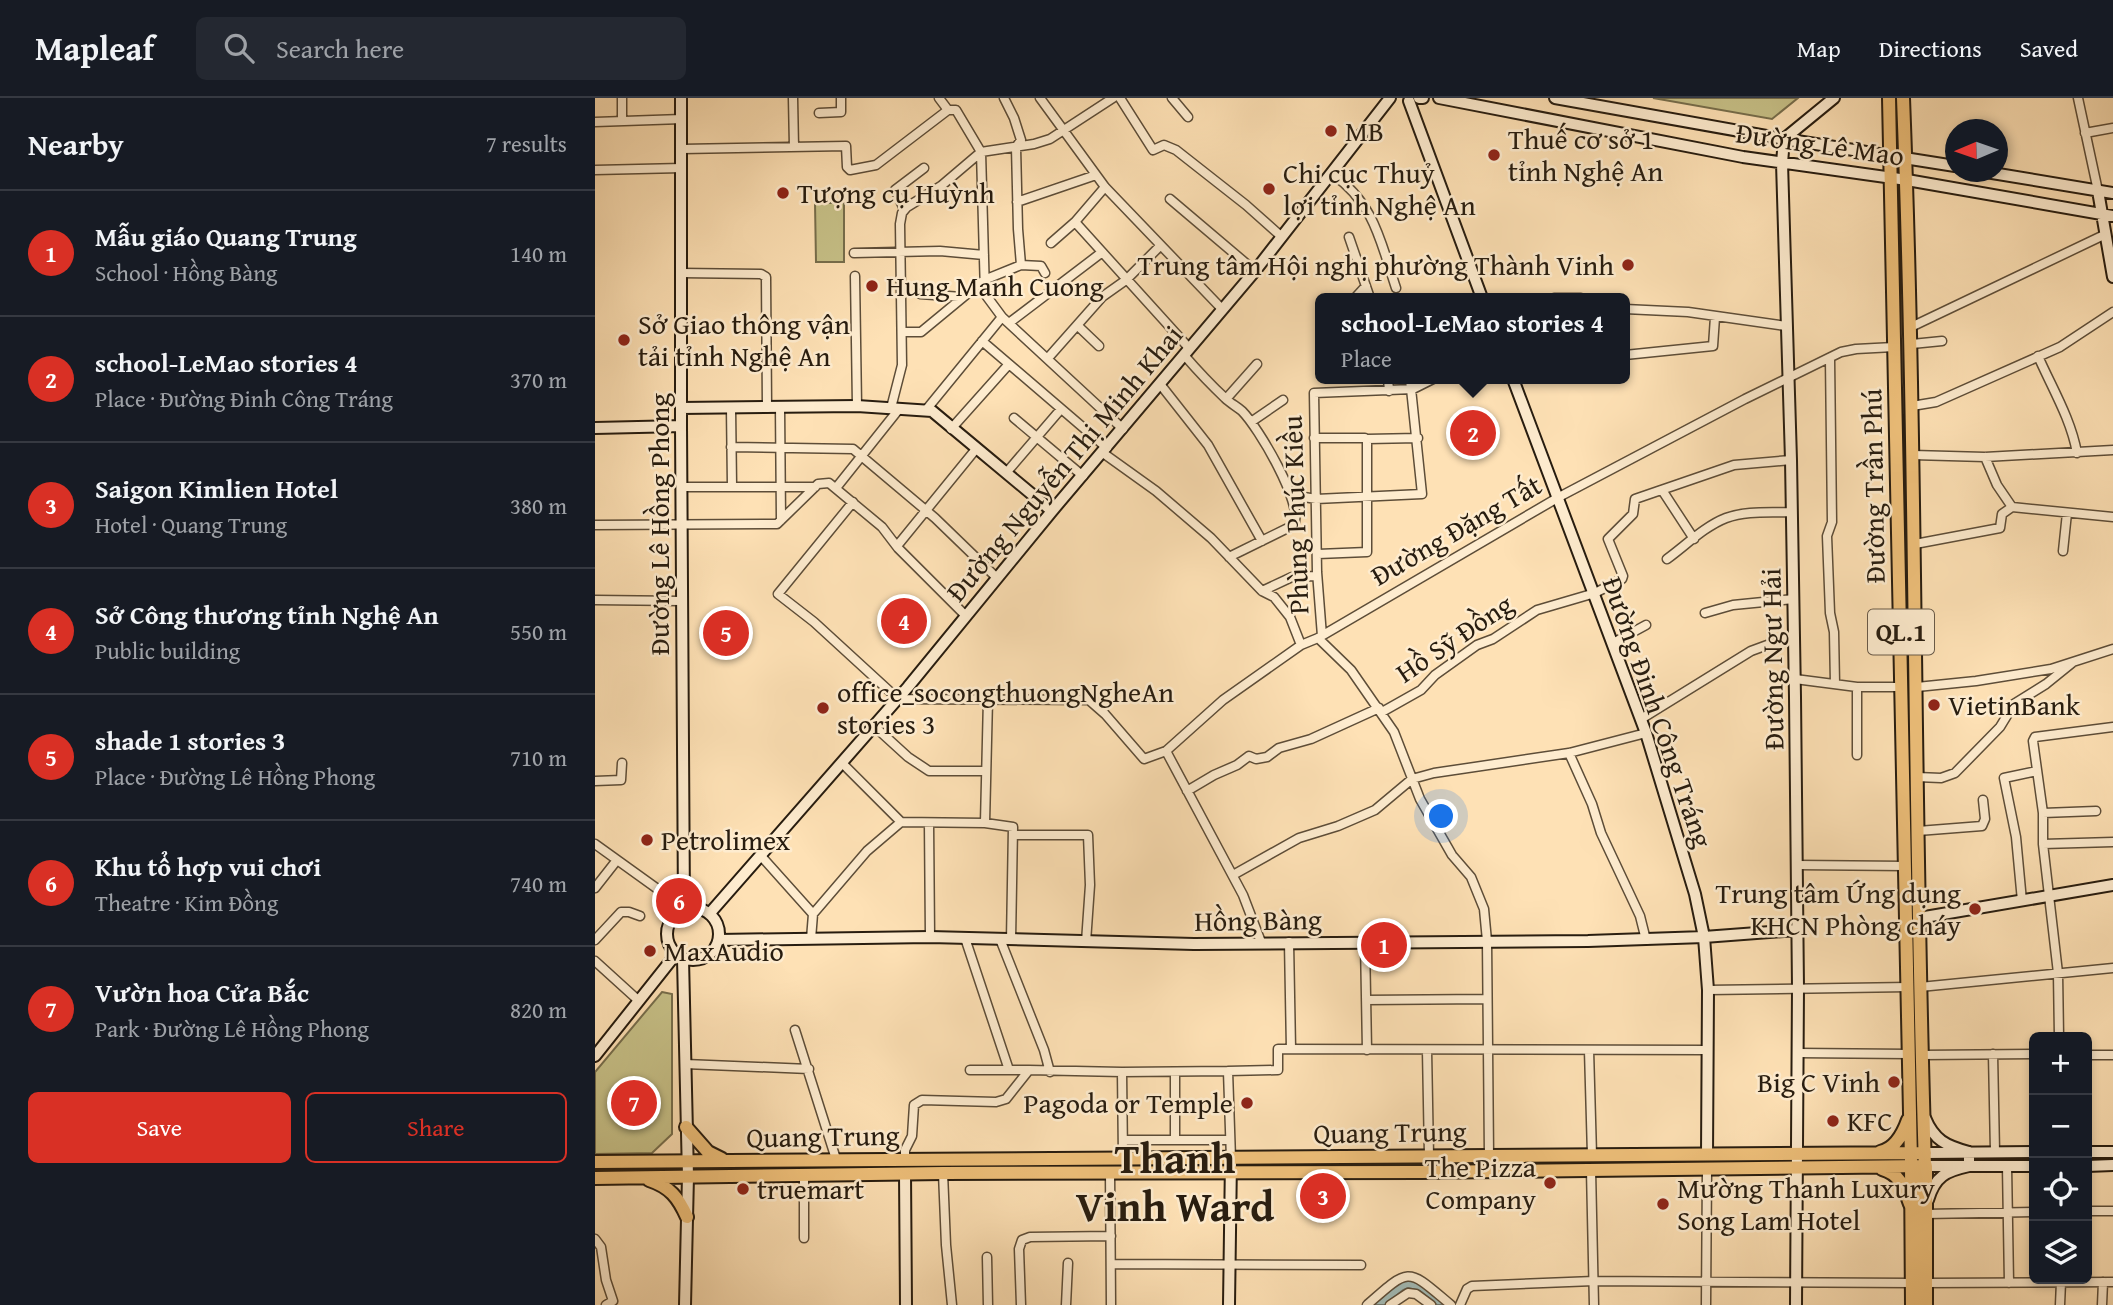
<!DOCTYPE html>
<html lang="en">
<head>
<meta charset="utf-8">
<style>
	:root { --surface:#171b24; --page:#242831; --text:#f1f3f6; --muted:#9ea1a6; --line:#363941; --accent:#d93025 }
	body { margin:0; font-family:"Gentium Book Plus",serif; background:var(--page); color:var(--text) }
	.controls { position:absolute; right:21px; bottom:21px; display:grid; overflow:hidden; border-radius:10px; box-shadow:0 4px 10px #0003 }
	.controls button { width:63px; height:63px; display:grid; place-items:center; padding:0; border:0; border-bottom:2px solid var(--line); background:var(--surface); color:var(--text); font:35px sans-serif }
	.compass { position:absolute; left:1350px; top:21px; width:63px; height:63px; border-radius:50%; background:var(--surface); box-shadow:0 4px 10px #0003; rotate:268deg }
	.you { position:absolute; left:847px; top:719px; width:24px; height:24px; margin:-18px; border:5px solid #fff; border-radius:50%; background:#1a73e8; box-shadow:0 0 0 10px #1a73e833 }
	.badge { display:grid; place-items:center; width:46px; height:46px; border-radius:50%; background:var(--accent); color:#fff; font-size:23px; font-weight:700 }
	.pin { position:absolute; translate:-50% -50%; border:4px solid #fff; box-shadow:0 2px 7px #0006 }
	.popup { position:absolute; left:720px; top:195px; width:315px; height:91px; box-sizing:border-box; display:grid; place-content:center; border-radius:10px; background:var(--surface); filter:drop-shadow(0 2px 5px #0005); font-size:23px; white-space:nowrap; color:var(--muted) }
	.popup b { font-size:26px; color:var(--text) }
	.popup::after { content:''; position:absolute; left:50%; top:100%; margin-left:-14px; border:14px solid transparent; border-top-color:var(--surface) }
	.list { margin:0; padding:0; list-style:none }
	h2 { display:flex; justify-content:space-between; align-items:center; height:91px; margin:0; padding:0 28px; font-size:30px }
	h2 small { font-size:23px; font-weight:400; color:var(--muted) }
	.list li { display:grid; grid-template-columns:46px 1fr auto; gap:21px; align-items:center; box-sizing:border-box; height:126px; padding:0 28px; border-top:2px solid var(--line) }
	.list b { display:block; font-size:26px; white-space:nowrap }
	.list p { margin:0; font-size:23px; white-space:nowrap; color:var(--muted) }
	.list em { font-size:23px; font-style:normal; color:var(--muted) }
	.actions { display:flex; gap:14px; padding:21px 28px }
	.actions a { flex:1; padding:16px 0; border:2px solid var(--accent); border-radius:10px; text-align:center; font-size:24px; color:var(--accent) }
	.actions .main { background:var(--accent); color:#fff }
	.icon { flex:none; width:38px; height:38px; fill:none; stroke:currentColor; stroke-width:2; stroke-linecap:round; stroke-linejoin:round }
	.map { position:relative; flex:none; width:1518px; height:1207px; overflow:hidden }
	header { display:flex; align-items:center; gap:42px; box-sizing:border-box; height:98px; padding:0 35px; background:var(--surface); border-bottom:2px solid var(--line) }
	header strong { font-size:33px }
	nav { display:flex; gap:38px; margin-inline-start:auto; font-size:24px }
	.search { width:490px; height:63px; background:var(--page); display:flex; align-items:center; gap:18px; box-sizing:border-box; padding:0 24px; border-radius:10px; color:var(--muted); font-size:26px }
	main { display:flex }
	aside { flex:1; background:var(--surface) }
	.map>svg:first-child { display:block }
	.green { fill:#c7c188; stroke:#776e4c; stroke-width:2 }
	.water { fill:#a2bbb6; stroke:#717b73; stroke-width:2 }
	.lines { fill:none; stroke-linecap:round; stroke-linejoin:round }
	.street-casing { stroke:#5d4d38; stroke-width:11 }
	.secondary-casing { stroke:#271c0f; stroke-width:14 }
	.primary-casing { stroke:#271c0f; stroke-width:16 }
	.highway-casing { stroke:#271c0f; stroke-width:18 }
	.street { stroke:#feeccf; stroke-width:8 }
	.secondary { stroke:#feeccf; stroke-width:10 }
	.primary { stroke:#efc07a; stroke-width:12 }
	.highway { stroke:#efc07a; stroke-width:14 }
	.poi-dot { fill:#8f2418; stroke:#feeccf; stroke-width:2.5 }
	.labels { text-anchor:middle; stroke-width:5; stroke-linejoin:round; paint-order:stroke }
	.shield { fill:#feeccf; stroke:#685a49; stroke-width:2 }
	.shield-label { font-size:26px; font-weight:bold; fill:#271c0f }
	.poi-label { font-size:28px; fill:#271c0f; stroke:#feeccf; text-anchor:start }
	.street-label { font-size:28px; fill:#271c0f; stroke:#feeccf }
	.town-label { font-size:42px; font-weight:bold; fill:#271c0f; stroke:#feeccf }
</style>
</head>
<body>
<header>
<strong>Mapleaf</strong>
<div class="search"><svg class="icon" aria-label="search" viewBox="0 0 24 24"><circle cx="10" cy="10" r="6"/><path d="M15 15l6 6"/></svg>Search here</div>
<nav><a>Map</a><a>Directions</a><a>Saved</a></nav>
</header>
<main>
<aside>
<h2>Nearby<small>7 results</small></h2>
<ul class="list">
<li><span class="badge">1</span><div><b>Mẫu giáo Quang Trung</b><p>School · Hồng Bàng</p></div><em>140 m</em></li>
<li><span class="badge">2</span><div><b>school-LeMao stories 4</b><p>Place · Đường Đinh Công Tráng</p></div><em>370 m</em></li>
<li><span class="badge">3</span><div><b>Saigon Kimlien Hotel</b><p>Hotel · Quang Trung</p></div><em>380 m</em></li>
<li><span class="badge">4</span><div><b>Sở Công thương tỉnh Nghệ An</b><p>Public building</p></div><em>550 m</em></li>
<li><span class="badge">5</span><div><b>shade 1 stories 3</b><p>Place · Đường Lê Hồng Phong</p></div><em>710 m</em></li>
<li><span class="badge">6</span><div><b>Khu tổ hợp vui chơi</b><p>Theatre · Kim Đồng</p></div><em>740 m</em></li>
<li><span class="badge">7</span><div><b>Vườn hoa Cửa Bắc</b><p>Park · Đường Lê Hồng Phong</p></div><em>820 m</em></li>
</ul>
<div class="actions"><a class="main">Save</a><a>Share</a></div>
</aside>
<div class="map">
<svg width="1518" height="1207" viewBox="0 0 1518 1207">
	<rect width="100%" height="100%" fill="#fee1b5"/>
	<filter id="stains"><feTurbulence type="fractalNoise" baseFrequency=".00286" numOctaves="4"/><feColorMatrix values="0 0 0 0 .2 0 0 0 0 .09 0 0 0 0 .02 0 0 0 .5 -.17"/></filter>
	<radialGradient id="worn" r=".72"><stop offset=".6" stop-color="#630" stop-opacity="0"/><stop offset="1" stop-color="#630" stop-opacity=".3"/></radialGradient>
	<!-- green -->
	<path class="green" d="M 1058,0 L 1203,0 L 1177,21 Z
		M 220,105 L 249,105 L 249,164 L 221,164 Z
		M 67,894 L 77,896 L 77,1036 L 57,1055 L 0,1056 L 0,974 Z"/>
	<!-- water -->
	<path class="water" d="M 817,1181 L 853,1207 L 842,1207 L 825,1193 L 813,1190 L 808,1192 L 790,1207 L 778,1207 L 805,1184 Z"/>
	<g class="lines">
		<!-- street casing -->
		<g class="street-casing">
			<path id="street" d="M 27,0 L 27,23
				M 198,0 L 199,49
				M 344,0 L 353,12 L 361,12 L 386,54 L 390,196 L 407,219 L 528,331
				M 409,0 L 419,20 L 426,42 L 421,49 L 423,131 L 426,167
				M 445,0 L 510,89 L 627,211
				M 525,0 L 558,52 L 569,47 L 581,52 L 651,107 L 687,139
				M 577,0 L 593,19
				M 1483,0 L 1503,93
				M 224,15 L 246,14 L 246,0
				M 0,24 L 87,21
				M 1490,35 L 1518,30
				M 87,51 L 251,48 L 252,69 L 255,72 L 281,67 L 353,12
				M 386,54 L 439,46 L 455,41 L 518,0
				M 0,72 L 87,70
				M 737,76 C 779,104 786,145 801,190
				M 510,89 L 480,124 L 594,250
				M 575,101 L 660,173
				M 422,104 L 501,77
				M 309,111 L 300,92 L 329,70
				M 754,139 L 775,200
				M 456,145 L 480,124
				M 259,155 L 345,153 L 389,157
				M 86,175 L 166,176 L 171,179 L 172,310
				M 260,178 L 262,308
				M 325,196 L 367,199
				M 760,200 L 771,188
				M 959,200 L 986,200
				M 1030,211 L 1093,214 L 1191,228
				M 414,225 L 506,155
				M 483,228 L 504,248
				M 1316,229 L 1511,136
				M 307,234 L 326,234 L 389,182 L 426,167 L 446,168 L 450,175
				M 387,243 L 512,350
				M 1317,246 L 1347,243
				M 589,257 C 602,272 615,286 630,300 C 635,305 641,308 647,313 C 663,329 709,406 699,427 L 634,459
				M 1030,257 L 1118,248 L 1120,219
				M 1443,258 C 1457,290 1476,321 1482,355
				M 453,260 L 507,199 L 531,182 L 565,148
				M 1235,261 L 1237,424 L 1232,438 L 1235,515 L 1239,534 L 1240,586
				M 793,281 L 794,293
				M 565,286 L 613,347 L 667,443
				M 631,301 L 662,266
				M 1317,308 L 1341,304 L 1465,249 L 1518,214
				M 185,309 L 186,422
				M 136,310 L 137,388
				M 296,310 L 307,267 L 305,126 L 307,115 L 312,109 L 346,88 L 386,54
				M 331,312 L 407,219
				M 419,320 L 488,378
				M 656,324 L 688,302
				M 356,331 L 414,266
				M 719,340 L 770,340 L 772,342 L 772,454 L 723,456
				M 772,341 L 823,340
				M 136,349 L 258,351 L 340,420 L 402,480
				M 508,355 L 561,393 L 616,440 L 667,493 L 679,499 L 695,519 L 706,547
				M 1318,357 L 1390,359 L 1518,352
				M 1390,359 L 1402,387 L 1417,409
				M 411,375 L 466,311
				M 87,389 L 220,389
				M 241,390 L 304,311
				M 1067,392 L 1099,441
				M 697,397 L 721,401 L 827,396 L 815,281
				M 258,404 L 183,496 L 219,524 L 303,601 L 494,602 L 510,616 L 549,661 L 571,653 L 648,797 L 666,844
				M 0,427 L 182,426 L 223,386 L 234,385 L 287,429 L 303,450 L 371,518
				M 1320,446 L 1405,430 L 1407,416 L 1417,409 L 1518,419
				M 302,448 L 381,351
				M 1468,453 L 1472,415
				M 1072,461 C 1090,448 1110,428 1131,420 C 1152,412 1176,415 1197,414
				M 667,493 L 697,479 L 722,478
				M 0,502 L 87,503
				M 1110,515 L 1138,507 L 1199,501
				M 727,538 L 722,474 L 719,295 L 818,291 L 838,281
				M 723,540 L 756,572 L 799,634 L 825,701 L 857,757 L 876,779 L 889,811 L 892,843 L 894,1058
				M 1018,545 L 1051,527
				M 1200,581 L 1262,589 L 1307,589
				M 1262,589 L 1262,657
				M 1322,589 L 1381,583 L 1456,571 L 1518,551
				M 787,614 L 826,592 L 840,577 L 882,547 L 898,541 L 942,512 L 1000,495 L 1027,481 L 1028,478 L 1013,441 L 1038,416 L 1040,401 L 1139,367 L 1196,362
				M 1046,621 L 1156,553 L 1175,546 L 1199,542
				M 279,628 L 313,659 L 334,673 L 391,673
				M 1518,629 L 1440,639 L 1438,643 L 1448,715 L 1448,746 L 1518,744
				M 571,653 L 628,602 L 706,547 L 723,540 L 964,399 L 1150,301 L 1246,254 L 1261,251 L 1299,249
				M 974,655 L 997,706 L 1006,735 L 1045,818 L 1051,842
				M 247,665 L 306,724 L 390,725 L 418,729 L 416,842
				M 1322,679 L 1346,680 L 1360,675 L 1405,629 L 1419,606 L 1451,586 L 1477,565
				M 0,683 L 26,682 L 27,665
				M 592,693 L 619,677 L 642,667 L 654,658 L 661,661 L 672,659 L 684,650 L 716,641 L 784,610
				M 1448,715 L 1501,713
				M 334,725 L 335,839
				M 390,725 L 393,601
				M 1323,733 L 1387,728 L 1390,721 L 1388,702
				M 418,737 L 493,737 L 495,787 L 491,844
				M 0,746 L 89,810
				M 1448,746 L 1463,875 L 1464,939
				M 166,758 L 218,816 L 216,841
				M 1202,767 L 1311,768
				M 638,777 L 704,740 L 743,728 L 780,712 L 817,681 L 839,675 L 974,655 L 1051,635
				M 0,790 L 22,762
				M 1427,803 L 1421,739 L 1409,680 L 1442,673
				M 218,816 L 272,753 L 306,724
				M 370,840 L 414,972
				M 405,841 L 449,952 L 455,974
				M 0,842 L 26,814 L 34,814 L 45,818
				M 694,844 L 696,951
				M 770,844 L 772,952
				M 0,863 L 44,903
				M 1325,889 L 1518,870
				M 1113,892 L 1314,889
				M 771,902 L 892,901
				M 200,932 L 241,1061
				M 832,952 L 834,1058
				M 994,952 L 997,1057
				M 1202,955 L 1315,956
				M 1398,956 L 1400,1054
				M 1327,957 L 1439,956
				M 1492,957 L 1518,957
				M 90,966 L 214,971
				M 375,972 L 434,972
				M 633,973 L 683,972 L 683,951 L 1112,952
				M 527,974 L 633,973 L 636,1061
				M 580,974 L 580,1042
				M 528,1042 L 635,1042
				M 310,1062 L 310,1052 L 317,1038 L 319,1007 L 327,1002 L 401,1004 L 411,1001 L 434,972 L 527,974 L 528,1060
				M 1412,1068 L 1414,1185
				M 996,1072 L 999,1207
				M 515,1074 L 516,1207
				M 348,1075 L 351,1147 L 357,1207
				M 1492,1113 L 1518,1113
				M 1330,1116 L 1439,1114
				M 209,1140 L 209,1077
				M 0,1141 L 6,1149 L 11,1182 L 18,1203 L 11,1207
				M 392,1159 L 393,1207
				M 516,1166 L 766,1167
				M 1330,1185 L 1518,1184
				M 426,1207 L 424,1151 L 427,1142 L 435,1139 L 516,1138
				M 471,1207 L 473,1165
				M 772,1207 C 816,1168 812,1170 856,1207
				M 795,1207 L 813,1195 L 821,1196 L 836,1207
				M 865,1207 L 872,1191 L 877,1188 L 999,1183 L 1318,1185
				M 1111,1207 L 1112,1072
				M 1465,1207 L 1466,1184
				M 1507,1207 L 1508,1184"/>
		</g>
		<!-- secondary casing -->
		<g class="secondary-casing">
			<path id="secondary" d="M 86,0 L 86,328 L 89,810
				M 824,0 L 828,0
				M 844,0 L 1148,59 L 1312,82 L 1518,118
				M 960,0 L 1189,41 L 1360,68
				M 814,3 L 887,200
				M 1391,74 L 1518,95
				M 1503,93 L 1518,179
				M 918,281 L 1051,635 L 1100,796 L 1109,839 L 1113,892 L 1112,1057
				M 86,310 L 262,308 L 337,313 L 457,413
				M 0,330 L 86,328
				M72 836a26 26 0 1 1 52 0a26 26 0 1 1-52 0Z
				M 115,815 L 313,589 L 457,413 L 660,173 L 795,0
				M 1324,820 L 1518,787
				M 124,842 L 335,839 L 599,846 L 993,843 L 1109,839 L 1202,832
				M 88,861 L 93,1078 L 90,1207
				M 0,958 L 81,856
				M 1330,1020 C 1339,1042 1351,1048 1374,1054 L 1374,1068 C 1351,1073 1340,1078 1333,1102
				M 1492,1054 L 1518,1054
				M 1330,1055 L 1439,1054
				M 1330,1068 L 1439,1068
				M 1492,1068 L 1518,1067
				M 310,1075 L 311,1207
				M 634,1207 L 636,1061
				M 1201,1207 L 1203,890 L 1200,599 L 1196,362 L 1187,65 L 1189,41 L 1239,0"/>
		</g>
		<!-- primary casing -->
		<g class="primary-casing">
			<path id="primary" d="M 1294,0 L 1316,1063
				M 91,1029 L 113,1054 L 127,1061
				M 1285,1054 C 1300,1051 1308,1036 1313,1022
				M 0,1064 L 1330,1055
				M 1287,1071 C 1305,1076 1309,1089 1315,1106
				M 0,1080 L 348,1075 L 827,1074 L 1330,1068 C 1318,712 1322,356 1308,0
				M 54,1082 C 75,1089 83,1099 92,1119"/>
		</g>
		<!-- highway casing -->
		<g class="highway-casing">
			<path id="highway" d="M 1317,1068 L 1318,1207
				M 1330,1068 L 1330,1207"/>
		</g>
		<!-- street -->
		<use href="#street" class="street"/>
		<!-- secondary -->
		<use href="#secondary" class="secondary"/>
		<!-- primary -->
		<use href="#primary" class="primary"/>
		<!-- highway -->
		<use href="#highway" class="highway"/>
	</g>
	<!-- markers -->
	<g class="poi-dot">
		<circle cx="736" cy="33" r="7"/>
		<circle cx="899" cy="57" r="7"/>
		<circle cx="674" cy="91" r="7"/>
		<circle cx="188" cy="95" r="7"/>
		<circle cx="1033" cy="167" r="7"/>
		<circle cx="277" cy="188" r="7"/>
		<circle cx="29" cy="242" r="7"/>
		<circle cx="1339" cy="607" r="7"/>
		<circle cx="228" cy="610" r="7"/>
		<circle cx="52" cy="742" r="7"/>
		<circle cx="1380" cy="811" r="7"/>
		<circle cx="55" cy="853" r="7"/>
		<circle cx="1299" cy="984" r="7"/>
		<circle cx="652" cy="1005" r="7"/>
		<circle cx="1238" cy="1023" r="7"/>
		<circle cx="955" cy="1085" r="7"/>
		<circle cx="148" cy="1091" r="7"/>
		<circle cx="1068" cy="1106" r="7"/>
	</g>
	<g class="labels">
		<!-- shield labels -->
		<rect class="shield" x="1273" y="511.5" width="66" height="45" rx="5"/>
		<g class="shield-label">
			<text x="1306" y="543">QL.1</text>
		</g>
		<!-- poi labels -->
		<g class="poi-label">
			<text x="750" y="43">MB</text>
			<text x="913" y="51">Thuế cơ sở 1<tspan x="913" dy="32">tỉnh Nghệ An</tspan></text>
			<text x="688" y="85">Chi cục Thuỷ<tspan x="688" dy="32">lợi tỉnh Nghệ An</tspan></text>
			<text x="202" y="105">Tượng cụ Huỳnh</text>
			<text x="1019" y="177" text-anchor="end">Trung tâm Hội nghị phường Thành Vinh</text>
			<text x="291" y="198">Hung Manh Cuong</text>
			<text x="43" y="236">Sở Giao thông vận<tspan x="43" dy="32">tải tỉnh Nghệ An</tspan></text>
			<text x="242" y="604">office_socongthuongNgheAn<tspan x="242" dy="32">stories 3</tspan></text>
			<text x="1353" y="617">VietinBank</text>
			<text x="66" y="752">Petrolimex</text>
			<text x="1366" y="805" text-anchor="end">Trung tâm Ứng dụng<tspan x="1366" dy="32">KHCN Phòng cháy</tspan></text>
			<text x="69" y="863">MaxAudio</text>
			<text x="1285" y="994" text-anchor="end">Big C Vinh</text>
			<text x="638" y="1015" text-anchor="end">Pagoda or Temple</text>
			<text x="1252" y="1033">KFC</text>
			<text x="941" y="1079" text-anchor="end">The Pizza<tspan x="941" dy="32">Company</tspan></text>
			<text x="1082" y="1100">Mường Thanh Luxury<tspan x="1082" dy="32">Song Lam Hotel</tspan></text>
			<text x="162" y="1101">truemart</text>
		</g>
		<!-- street labels -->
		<g class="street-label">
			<text transform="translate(1225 46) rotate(8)" y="10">Đường Lê Mao</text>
			<text transform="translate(469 365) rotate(-50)" y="10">Đường Nguyễn Thị Minh Khai</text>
			<text transform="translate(1278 388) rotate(-91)" y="10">Đường Trần Phú</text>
			<text transform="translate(700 417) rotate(-92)" y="10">Phùng Phúc Kiều</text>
			<text transform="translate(64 426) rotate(-90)" y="10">Đường Lê Hồng Phong</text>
			<text transform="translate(861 432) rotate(-30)" y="10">Đường Đặng Tất</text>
			<text transform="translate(859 540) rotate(-34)" y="10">Hồ Sỹ Đồng</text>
			<text transform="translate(1177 561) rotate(-91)" y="10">Đường Ngư Hải</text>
			<text transform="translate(1063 614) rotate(71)" y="10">Đường Đinh Công Tráng</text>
			<text transform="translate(663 822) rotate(-1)" y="10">Hồng Bàng</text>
			<text transform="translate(795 1034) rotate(-1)" y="10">Quang Trung</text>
			<text transform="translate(228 1038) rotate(-1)" y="10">Quang Trung</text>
		</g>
		<!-- town labels -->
		<g class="town-label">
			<text x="580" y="1075">Thanh<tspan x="580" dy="48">Vinh Ward</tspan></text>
		</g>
	</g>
	<rect width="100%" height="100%" filter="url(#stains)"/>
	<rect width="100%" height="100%" fill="url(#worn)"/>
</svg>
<div class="controls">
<button>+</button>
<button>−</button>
<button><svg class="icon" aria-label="locate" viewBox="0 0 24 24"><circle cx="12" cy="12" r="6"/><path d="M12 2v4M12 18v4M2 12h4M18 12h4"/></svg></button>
<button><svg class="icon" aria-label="layers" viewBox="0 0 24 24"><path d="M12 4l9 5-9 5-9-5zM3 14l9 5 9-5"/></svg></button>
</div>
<svg class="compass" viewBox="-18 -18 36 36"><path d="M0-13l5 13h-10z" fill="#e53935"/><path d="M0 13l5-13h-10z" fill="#9ea1a6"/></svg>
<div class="you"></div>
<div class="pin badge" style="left:789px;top:847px">1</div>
<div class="pin badge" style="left:878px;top:335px">2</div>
<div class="popup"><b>school-LeMao stories 4</b>Place</div>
<div class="pin badge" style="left:728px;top:1098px">3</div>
<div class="pin badge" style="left:309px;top:523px">4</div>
<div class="pin badge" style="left:131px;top:535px">5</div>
<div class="pin badge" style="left:84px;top:803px">6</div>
<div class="pin badge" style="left:39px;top:1005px">7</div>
</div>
</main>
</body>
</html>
